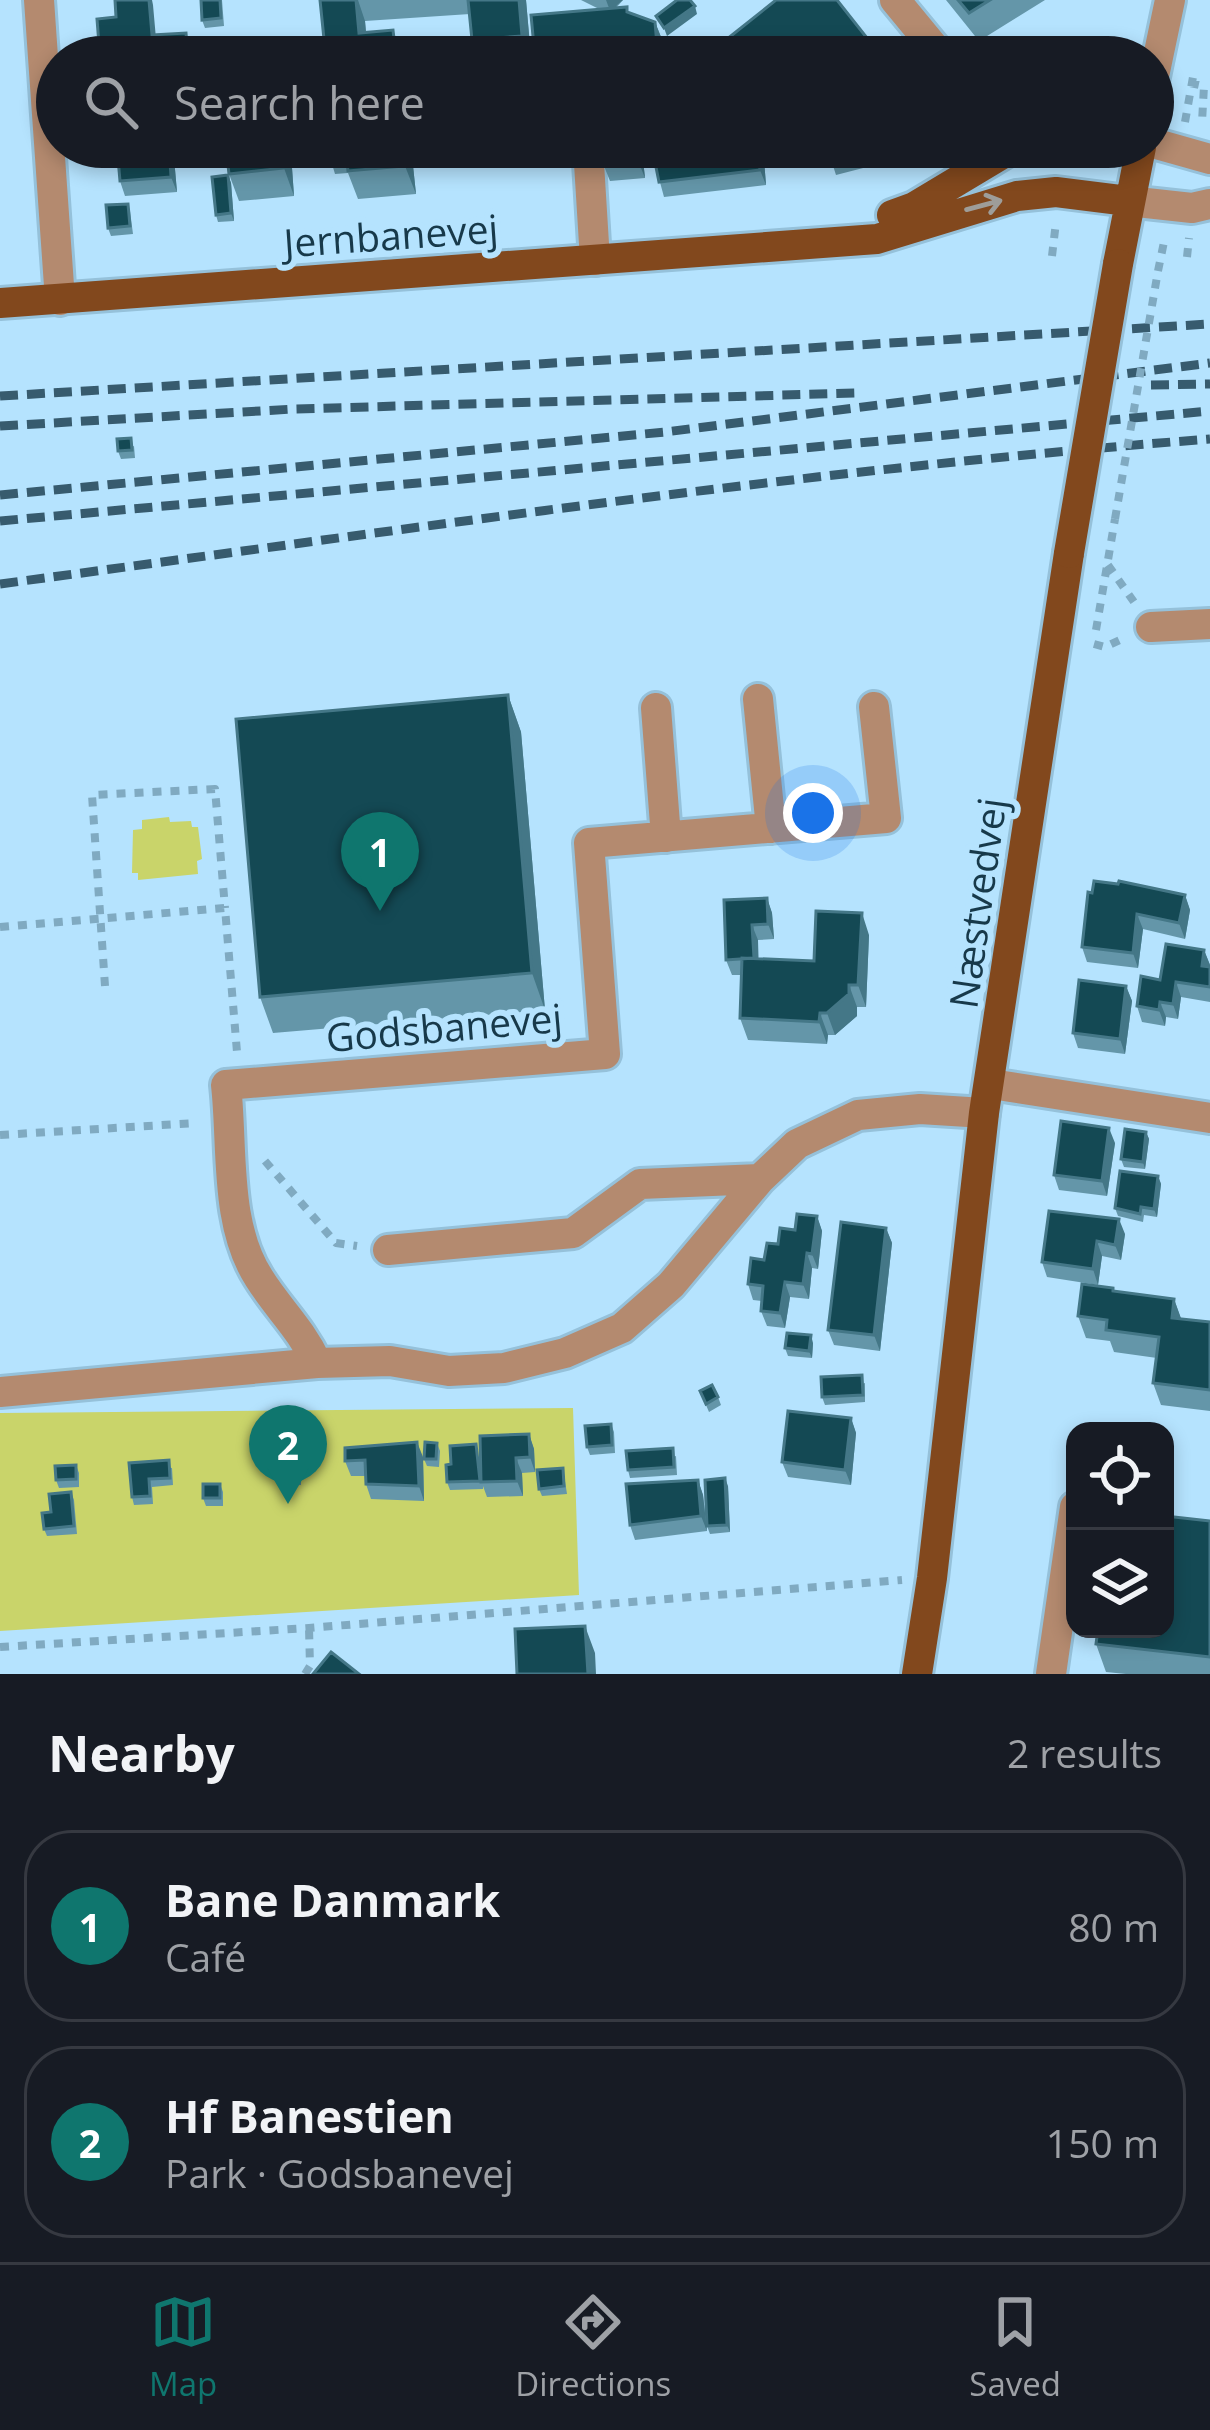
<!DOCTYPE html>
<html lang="en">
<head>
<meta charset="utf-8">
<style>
	:root { --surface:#171b24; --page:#20242c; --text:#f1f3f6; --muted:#9ea1a6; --line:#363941; --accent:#0f766e }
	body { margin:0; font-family:"Open Sans",sans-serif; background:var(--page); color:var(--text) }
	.controls { position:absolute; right:36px; bottom:36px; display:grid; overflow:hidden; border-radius:24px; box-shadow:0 6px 18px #0003 }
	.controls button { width:108px; height:108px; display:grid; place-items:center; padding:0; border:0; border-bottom:3px solid var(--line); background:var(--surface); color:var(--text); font:60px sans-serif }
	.you { position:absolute; left:813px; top:813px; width:42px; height:42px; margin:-30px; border:9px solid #fff; border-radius:50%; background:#1a73e8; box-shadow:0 0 0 18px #1a73e833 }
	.badge { display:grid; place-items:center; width:78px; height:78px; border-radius:50%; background:var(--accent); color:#fff; font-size:39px; font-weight:700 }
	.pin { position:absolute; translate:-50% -99px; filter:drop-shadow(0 3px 6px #0008) }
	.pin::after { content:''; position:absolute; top:63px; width:42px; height:36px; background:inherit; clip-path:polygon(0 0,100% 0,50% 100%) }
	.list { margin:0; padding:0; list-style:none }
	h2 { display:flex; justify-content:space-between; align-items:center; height:156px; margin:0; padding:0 48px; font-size:51px }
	h2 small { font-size:39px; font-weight:400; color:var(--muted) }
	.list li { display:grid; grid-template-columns:78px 1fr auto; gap:36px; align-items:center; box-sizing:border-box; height:192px; margin:0 24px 24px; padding:0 24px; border:3px solid var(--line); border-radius:48px }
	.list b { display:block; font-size:45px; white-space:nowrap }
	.list p { margin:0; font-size:39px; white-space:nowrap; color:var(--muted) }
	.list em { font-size:39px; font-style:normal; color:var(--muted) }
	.icon { flex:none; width:66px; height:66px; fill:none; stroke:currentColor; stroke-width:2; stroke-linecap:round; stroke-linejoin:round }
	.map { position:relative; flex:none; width:1210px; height:1674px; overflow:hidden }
	.search { position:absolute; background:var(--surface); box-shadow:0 6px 18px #0003; left:36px; right:36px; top:36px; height:132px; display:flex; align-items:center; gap:30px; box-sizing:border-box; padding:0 42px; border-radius:66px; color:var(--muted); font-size:45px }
	.sheet { height:588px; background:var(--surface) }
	nav { display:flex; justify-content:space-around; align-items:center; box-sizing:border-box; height:168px; border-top:3px solid var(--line); background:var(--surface); font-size:33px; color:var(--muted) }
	nav a { display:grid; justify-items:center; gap:6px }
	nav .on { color:var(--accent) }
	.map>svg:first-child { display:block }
	.green { fill:#c9d46a }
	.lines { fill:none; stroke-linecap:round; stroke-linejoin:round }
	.minor-casing { stroke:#95c1da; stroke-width:36 }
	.major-casing { stroke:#95c1da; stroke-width:36 }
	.path { stroke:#80aac1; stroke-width:8; stroke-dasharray:9 9; stroke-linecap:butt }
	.minor { stroke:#b48a6f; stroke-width:30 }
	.major { stroke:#82481d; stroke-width:30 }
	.rail { stroke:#375b6e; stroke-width:9; stroke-dasharray:18 9; stroke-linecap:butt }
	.major-bridge-casing { stroke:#95c1da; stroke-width:36; stroke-linecap:butt }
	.path-bridge { stroke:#80aac1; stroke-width:8; stroke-dasharray:9 9; stroke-linecap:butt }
	.major-bridge { stroke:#82481d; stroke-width:30 }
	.wall { fill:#6496a9 }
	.shaded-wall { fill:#447787 }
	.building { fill:#144954; stroke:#447787; stroke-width:3 }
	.oneway { stroke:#9e9d99 }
	.labels { text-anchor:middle; stroke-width:12; stroke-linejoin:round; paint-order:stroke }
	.street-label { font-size:39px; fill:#17394a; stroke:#b5e3fe }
</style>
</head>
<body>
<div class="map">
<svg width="1210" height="1674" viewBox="0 0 1210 1674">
	<rect width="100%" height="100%" fill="#b5e3fe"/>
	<!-- green -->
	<path class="green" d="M 169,817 L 170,822 L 191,821 L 192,827 L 198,827 L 202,859 L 197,861 L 198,874 L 138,880 L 138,873 L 132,873 L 133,830 L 142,829 L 142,820 Z
		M 573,1408 L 579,1595 L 0,1631 L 0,1413 Z"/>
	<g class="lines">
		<!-- minor casing -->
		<g class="minor-casing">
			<path id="minor" d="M 39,0 L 60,300
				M 895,0 L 942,57
				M 1153,81 L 1170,0
				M 1153,143 L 1210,159
				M 588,147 L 595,260
				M 1128,201 L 1192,208 L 1210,204
				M 1151,627 L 1210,624
				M 758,699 L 771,828
				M 656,708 L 666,837
				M 991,1084 L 1210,1118
				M 388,1250 L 573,1233 L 640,1184 L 760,1179
				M 317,1363 C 299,1326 279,1310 259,1278 C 224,1224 233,1146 226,1085 L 605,1054 L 589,843 L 886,818 L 874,707
				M 0,1392 L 317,1363 L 390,1361 L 449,1371 L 504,1368 L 565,1353 L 622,1328 L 671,1285 L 760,1179 L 797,1144 L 858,1115 L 920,1109 L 984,1113
				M 1051,1674 L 1075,1507"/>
		</g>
		<!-- major casing -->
		<g class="major-casing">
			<path id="major" d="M 892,215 L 914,207 L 1014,147
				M 1118,264 L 1141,147
				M 0,303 L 877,239 L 1017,196 L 1056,192 L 1128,201
				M 917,1674 L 932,1578 L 984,1113 L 1069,553"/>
		</g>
		<!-- path -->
		<path class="path" d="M 1041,57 L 1038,50 L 1063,57
			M 1190,83 L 1204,86 L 1202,122
			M 1185,122 L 1193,77
			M 1052,256 L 1056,222
			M 1187,257 L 1189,238
			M 1158,271 L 1165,237
			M 1108,565 L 1134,602
			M 1096,630 L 1115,519
			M 1094,644 L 1105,647 L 1120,640
			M 0,927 L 225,908 L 237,1052
			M 105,986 L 92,795 L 215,789 L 225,908
			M 0,1135 L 196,1123
			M 265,1161 L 336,1243 L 357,1246
			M 0,1647 L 309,1628 L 902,1580
			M 305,1674 L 310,1666 L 309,1628"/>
		<!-- minor -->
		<use href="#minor" class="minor"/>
		<!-- major -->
		<use href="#major" class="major"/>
		<!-- rail -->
		<path class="rail" d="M 1151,385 L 1210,384
			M 0,396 L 1210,324
			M 0,426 L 294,409 L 857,393
			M 0,495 L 665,432 L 1210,363
			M 0,521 L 1210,411
			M 0,584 C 403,530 804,470 1210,439"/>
		<!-- major-bridge casing -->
		<g class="major-bridge-casing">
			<path id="major-bridge" d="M 1069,553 L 1118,264"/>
		</g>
		<!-- path-bridge -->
		<path class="path-bridge" d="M 1115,519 L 1158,271"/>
		<!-- major-bridge -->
		<use href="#major-bridge" class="major-bridge"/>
	</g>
	<!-- wall -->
	<path class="wall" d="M 201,0 L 222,0 L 224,26 L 205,28 L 202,20 Z
		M 320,0 L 526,0 L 531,57 L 478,57 L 472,40 L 470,14 L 365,21 L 366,32 L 324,39 Z
		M 581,0 L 623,0 L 616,8 L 655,22 L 661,37 L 662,57 L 535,57 L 599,9 Z
		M 946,0 L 1045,0 L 979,41 Z
		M 117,147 L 173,147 L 177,192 L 125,196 L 120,181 Z
		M 217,147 L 411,147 L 416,194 L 358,199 L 348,173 L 335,174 L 332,164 L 292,168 L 294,196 L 239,201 L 229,174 L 228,160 L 223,161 Z
		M 602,147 L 763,147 L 766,185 L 664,197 L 654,160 L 643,160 L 645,178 L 610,181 L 604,166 Z
		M 827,147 L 906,147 L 902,158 L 836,175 Z
		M 228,175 L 231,183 L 234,221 L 218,222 L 216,215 Z
		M 130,211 L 133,234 L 111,236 L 108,228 Z
		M 134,446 L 135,458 L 121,459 L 118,451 Z
		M 508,695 L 521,732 L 545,1010 L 273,1033 L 260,997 Z
		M 1088,892 L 1185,895 L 1190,910 L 1185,939 L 1143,929 L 1138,968 L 1087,962 L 1082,947 Z
		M 767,898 L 772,913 L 774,939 L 758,940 L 758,959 L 814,961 L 869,935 L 866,1007 L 857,1007 L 857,1016 L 835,1035 L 828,1035 L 827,1044 L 748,1040 L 740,1018 L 741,975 L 732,975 L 726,960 Z
		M 1204,950 L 1210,965 L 1210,1002 L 1181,997 L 1178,1019 L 1166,1017 L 1165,1026 L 1142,1022 L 1137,1006 L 1160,980 Z
		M 1126,986 L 1132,1001 L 1125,1054 L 1078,1048 L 1073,1033 Z
		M 1146,1132 L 1149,1139 L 1145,1169 L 1124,1167 L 1121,1159 Z
		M 1115,1143 L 1107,1196 L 1059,1190 L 1054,1175 Z
		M 1158,1176 L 1161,1184 L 1157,1217 L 1144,1215 L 1143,1222 L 1118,1216 L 1115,1208 Z
		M 1049,1211 L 1125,1234 L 1121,1260 L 1102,1256 L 1098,1285 L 1047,1277 L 1042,1262 Z
		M 817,1216 L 822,1231 L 818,1269 L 812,1268 L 809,1299 L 790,1297 L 785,1328 L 767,1326 L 761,1311 L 762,1301 L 753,1300 L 748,1284 L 764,1260 L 795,1230 Z
		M 886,1228 L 892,1243 L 880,1351 L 834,1345 L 828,1330 Z
		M 1115,1292 L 1174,1299 L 1181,1319 L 1210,1322 L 1210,1411 L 1161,1405 L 1153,1383 L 1157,1358 L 1114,1352 L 1110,1341 L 1086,1338 L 1078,1316 Z
		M 813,1343 L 812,1358 L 788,1356 L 785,1348 Z
		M 865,1383 L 865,1402 L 825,1405 L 822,1397 Z
		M 700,1391 L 718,1397 L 721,1405 L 709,1412 Z
		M 851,1418 L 856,1433 L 851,1485 L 788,1477 L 782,1462 Z
		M 611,1424 L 614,1432 L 615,1453 L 590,1455 L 587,1447 Z
		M 529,1434 L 534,1449 L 535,1472 L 522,1473 L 523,1496 L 487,1497 L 483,1486 L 483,1489 L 450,1490 L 447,1482 L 451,1464 L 476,1444 L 481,1473 Z
		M 437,1443 L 440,1451 L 439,1467 L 427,1466 L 424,1459 Z
		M 676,1456 L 677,1475 L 630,1478 L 628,1470 Z
		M 308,1457 L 308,1474 L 301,1474 L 301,1485 L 283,1486 L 280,1478 Z
		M 423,1457 L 424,1501 L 371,1499 L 366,1484 L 365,1476 L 351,1476 L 345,1461 Z
		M 129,1463 L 172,1468 L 173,1485 L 152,1487 L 153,1504 L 134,1505 L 132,1497 Z
		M 76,1465 L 79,1473 L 79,1487 L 59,1488 L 56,1480 Z
		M 563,1468 L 567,1494 L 542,1496 L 539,1489 Z
		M 698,1480 L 703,1495 L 707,1531 L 635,1540 L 630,1525 Z
		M 220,1484 L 223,1492 L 223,1506 L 206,1506 L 203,1498 Z
		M 728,1486 L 730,1532 L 710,1534 L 707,1526 Z
		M 71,1492 L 74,1500 L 77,1534 L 47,1536 L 44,1529 L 51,1512 Z
		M 1210,1521 L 1210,1674 L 1126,1674 L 1106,1672 L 1096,1644 Z"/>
	<!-- shaded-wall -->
	<path class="shaded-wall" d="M 149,0 L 152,0 L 153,5 L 157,50 L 152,35 Z
		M 356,0 L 358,0 L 365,21 L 368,57 L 359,33 Z
		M 519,0 L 526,0 L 531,57 L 530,57 L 522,36 Z
		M 606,0 L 623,0 L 617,5 L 612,16 Z
		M 695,6 L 697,14 L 667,36 L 664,28 Z
		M 655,22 L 661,37 L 662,57 L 658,57 Z
		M 393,30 L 403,57 L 396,57 Z
		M 186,33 L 191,48 L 192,57 L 188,57 Z
		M 169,147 L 173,147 L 177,192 L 171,177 Z
		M 282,147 L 284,147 L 292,168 L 294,196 L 284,168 Z
		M 404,147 L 411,147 L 416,194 L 405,166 Z
		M 638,147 L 643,160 L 645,178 L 639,163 Z
		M 758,147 L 763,147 L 766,185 L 760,170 Z
		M 897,147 L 906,147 L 902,158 Z
		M 228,175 L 231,183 L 234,221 L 231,213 Z
		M 508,695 L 521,732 L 545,1010 L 532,973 Z
		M 1185,895 L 1190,910 L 1185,939 L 1179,923 Z
		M 767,898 L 772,913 L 774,939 L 768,924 Z
		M 862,913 L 869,935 L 866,1007 L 858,985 Z
		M 1137,914 L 1143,929 L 1138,968 L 1133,953 Z
		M 752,925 L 758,940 L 759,975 L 754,959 Z
		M 1204,950 L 1210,965 L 1207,981 L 1202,966 Z
		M 1176,982 L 1181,997 L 1178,1019 L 1173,1004 Z
		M 849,985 L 857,1007 L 857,1016 L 835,1035 L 827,1013 Z
		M 1126,986 L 1132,1001 L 1125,1054 L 1120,1039 Z
		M 1160,1002 L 1166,1017 L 1165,1026 L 1159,1010 Z
		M 820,1013 L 828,1035 L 827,1044 L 819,1022 Z
		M 1109,1128 L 1115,1143 L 1107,1196 L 1102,1181 Z
		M 1146,1132 L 1149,1139 L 1145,1169 L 1143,1162 Z
		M 1158,1176 L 1161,1184 L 1157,1217 L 1154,1209 Z
		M 817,1216 L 822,1231 L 818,1269 L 812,1254 Z
		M 1119,1219 L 1125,1234 L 1121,1260 L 1115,1245 Z
		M 886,1228 L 892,1243 L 880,1351 L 874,1335 Z
		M 1097,1241 L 1102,1256 L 1098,1285 L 1093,1269 Z
		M 807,1253 L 812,1268 L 809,1299 L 803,1284 Z
		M 785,1282 L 790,1297 L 785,1328 L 780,1313 Z
		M 1174,1299 L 1182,1321 L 1172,1318 Z
		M 811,1335 L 813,1343 L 812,1358 L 809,1351 Z
		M 851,1418 L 856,1433 L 851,1485 L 845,1470 Z
		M 529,1434 L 534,1449 L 535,1472 L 530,1457 Z
		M 417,1442 L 423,1457 L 424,1501 L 419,1486 Z
		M 516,1458 L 522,1473 L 523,1496 L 517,1481 Z
		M 725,1478 L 728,1486 L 730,1532 L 727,1525 Z
		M 698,1480 L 703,1495 L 707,1531 L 701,1516 Z
		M 585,1626 L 595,1653 L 596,1674 L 588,1674 Z"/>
	<!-- building -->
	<path class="building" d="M 115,0 L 149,0 L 152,35 L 186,33 L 188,57 L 100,57 L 97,19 L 116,17 Z
		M 201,0 L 220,0 L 221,18 L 202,20 Z
		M 320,0 L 356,0 L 359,33 L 393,30 L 396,57 L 318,57 L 317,40 L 324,39 Z
		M 468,0 L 519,0 L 522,36 L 472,40 Z
		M 677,0 L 690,0 L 695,6 L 664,28 L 656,16 Z
		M 776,0 L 837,0 L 882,57 L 718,57 L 717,47 Z
		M 958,0 L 990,0 L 969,13 Z
		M 627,7 L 627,12 L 655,22 L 658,57 L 535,57 L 531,15 Z
		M 117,147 L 169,147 L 171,177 L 120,181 Z
		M 226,147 L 282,147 L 284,168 L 229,174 Z
		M 345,147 L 404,147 L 405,166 L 348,171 Z
		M 602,147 L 638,147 L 639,163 L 604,166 Z
		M 652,147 L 758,147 L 760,170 L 659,182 Z
		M 827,147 L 881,147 L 831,160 Z
		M 228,175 L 231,213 L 216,215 L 212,177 Z
		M 128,204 L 130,226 L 108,228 L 106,205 Z
		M 131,438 L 132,450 L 118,451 L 117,439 Z
		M 508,695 L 532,973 L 260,997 L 236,719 Z
		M 1094,881 L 1118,884 L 1119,881 L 1185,895 L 1179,923 L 1137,914 L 1133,953 L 1082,947 L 1088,892 L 1092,893 Z
		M 767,898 L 768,924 L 752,925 L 754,958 L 726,960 L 724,900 Z
		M 816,911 L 862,913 L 858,985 L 849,985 L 849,994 L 827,1013 L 820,1013 L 819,1022 L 740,1018 L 742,958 L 814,961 Z
		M 1166,944 L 1204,950 L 1202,966 L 1210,967 L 1210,987 L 1176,982 L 1173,1004 L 1160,1002 L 1159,1010 L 1137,1006 L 1141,976 L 1160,980 Z
		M 1079,980 L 1126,986 L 1120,1039 L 1073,1033 Z
		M 1061,1121 L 1109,1128 L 1102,1181 L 1054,1175 Z
		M 1125,1129 L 1146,1132 L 1143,1162 L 1121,1159 Z
		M 1120,1171 L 1158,1176 L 1154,1209 L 1141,1207 L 1140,1214 L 1115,1208 Z
		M 1049,1211 L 1119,1219 L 1115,1245 L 1097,1241 L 1093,1269 L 1042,1262 Z
		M 797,1214 L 817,1216 L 812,1254 L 807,1253 L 803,1284 L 785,1282 L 780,1313 L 761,1311 L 763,1286 L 748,1284 L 751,1258 L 764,1260 L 767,1243 L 778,1244 L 780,1228 L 795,1230 Z
		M 841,1222 L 886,1228 L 874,1335 L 828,1330 Z
		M 1082,1284 L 1113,1288 L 1113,1291 L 1174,1299 L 1172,1318 L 1210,1322 L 1210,1390 L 1153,1383 L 1159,1337 L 1106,1330 L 1107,1320 L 1078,1316 Z
		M 787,1333 L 811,1335 L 809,1351 L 785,1348 Z
		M 862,1375 L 863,1395 L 822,1397 L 821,1377 Z
		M 712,1385 L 718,1397 L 706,1404 L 700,1391 Z
		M 788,1411 L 851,1418 L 845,1470 L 782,1462 Z
		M 611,1424 L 612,1445 L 587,1447 L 585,1426 Z
		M 529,1434 L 530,1457 L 516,1458 L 517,1481 L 481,1482 L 480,1436 Z
		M 417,1442 L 419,1486 L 366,1484 L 365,1460 L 345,1461 L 345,1448 Z
		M 425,1442 L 437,1443 L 436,1459 L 424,1459 Z
		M 476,1444 L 480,1481 L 447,1482 L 446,1465 L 451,1464 L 450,1446 Z
		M 673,1448 L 674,1467 L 628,1470 L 626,1451 Z
		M 280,1449 L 305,1449 L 305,1466 L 299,1466 L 299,1478 L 280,1478 Z
		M 169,1460 L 170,1478 L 149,1479 L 150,1496 L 132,1497 L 129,1463 Z
		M 76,1465 L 76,1479 L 56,1480 L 55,1466 Z
		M 563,1468 L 564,1486 L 539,1489 L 537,1470 Z
		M 725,1478 L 727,1525 L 707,1526 L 705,1480 Z
		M 698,1480 L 701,1516 L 630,1525 L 626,1484 Z
		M 203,1484 L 220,1484 L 220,1498 L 203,1498 Z
		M 71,1492 L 74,1526 L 44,1529 L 42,1513 L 51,1512 L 49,1494 Z
		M 1165,1516 L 1210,1521 L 1210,1657 L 1096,1644 L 1098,1629 L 1165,1629 Z
		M 585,1626 L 588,1674 L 517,1674 L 515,1629 Z
		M 331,1652 L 359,1674 L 313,1674 Z"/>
	<!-- one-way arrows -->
	<defs><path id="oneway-shaft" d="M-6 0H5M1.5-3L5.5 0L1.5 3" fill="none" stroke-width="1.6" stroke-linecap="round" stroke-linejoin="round" transform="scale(3)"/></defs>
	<use class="oneway" href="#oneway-shaft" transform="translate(984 205) rotate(-15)"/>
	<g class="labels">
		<!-- street labels -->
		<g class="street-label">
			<text transform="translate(391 236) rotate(-4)" y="14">Jernbanevej</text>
			<text transform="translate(978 903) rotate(-82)" y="14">Næstvedvej</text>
			<text transform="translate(444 1028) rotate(-5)" y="14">Godsbanevej</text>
		</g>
	</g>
</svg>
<div class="controls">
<button><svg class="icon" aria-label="locate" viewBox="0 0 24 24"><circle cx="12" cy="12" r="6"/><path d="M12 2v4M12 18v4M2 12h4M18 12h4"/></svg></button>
<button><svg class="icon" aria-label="layers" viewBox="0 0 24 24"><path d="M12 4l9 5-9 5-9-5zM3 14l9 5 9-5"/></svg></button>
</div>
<div class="you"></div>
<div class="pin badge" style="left:380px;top:911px">1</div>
<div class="pin badge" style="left:288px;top:1504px">2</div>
<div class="search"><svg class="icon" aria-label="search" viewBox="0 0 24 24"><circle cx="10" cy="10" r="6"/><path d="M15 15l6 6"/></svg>Search here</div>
</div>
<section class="sheet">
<h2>Nearby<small>2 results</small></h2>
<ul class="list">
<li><span class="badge">1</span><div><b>Bane Danmark</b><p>Café</p></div><em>80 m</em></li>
<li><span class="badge">2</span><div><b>Hf Banestien</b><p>Park · Godsbanevej</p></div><em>150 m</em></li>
</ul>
</section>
<nav>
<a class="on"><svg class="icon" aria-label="map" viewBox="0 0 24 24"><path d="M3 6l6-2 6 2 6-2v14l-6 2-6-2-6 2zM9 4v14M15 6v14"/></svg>Map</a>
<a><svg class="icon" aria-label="directions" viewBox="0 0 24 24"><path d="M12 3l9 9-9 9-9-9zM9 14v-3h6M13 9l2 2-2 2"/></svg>Directions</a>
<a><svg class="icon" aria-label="saved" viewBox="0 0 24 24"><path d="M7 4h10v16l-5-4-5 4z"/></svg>Saved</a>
</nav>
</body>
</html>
